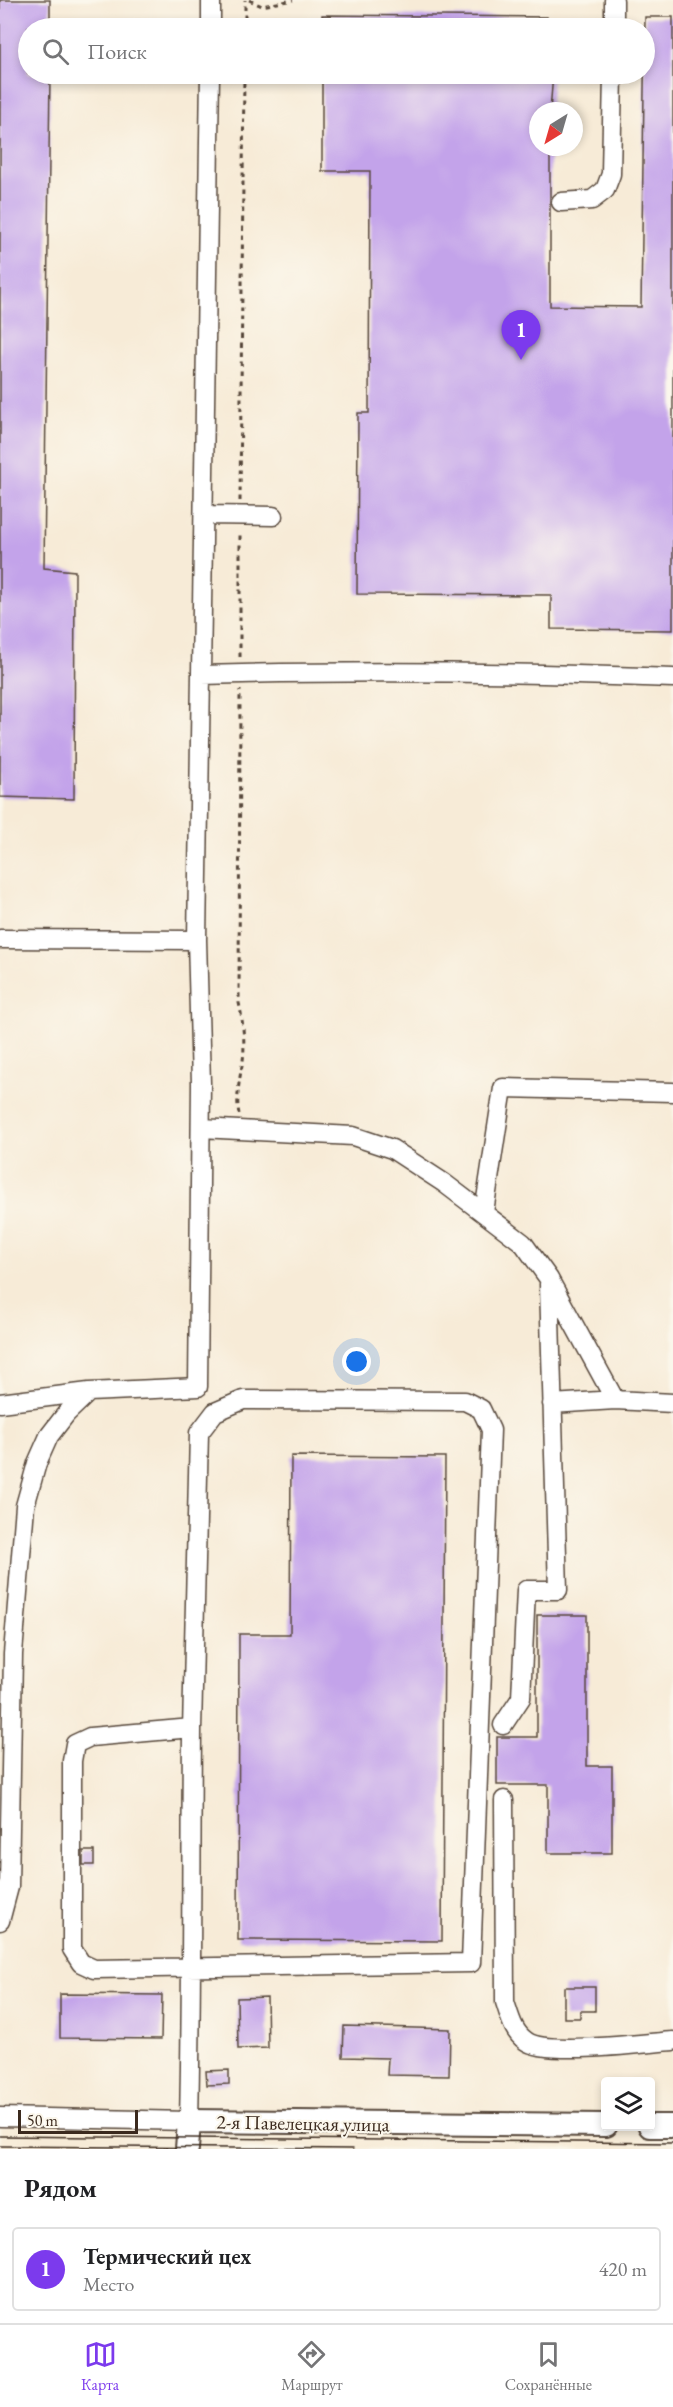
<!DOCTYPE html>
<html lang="ru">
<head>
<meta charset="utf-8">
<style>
	:root { --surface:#fff; --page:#f6f6f6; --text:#202124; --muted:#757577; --line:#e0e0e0; --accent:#7c3aed }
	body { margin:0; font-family:"EB Garamond",serif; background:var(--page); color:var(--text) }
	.controls { position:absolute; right:18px; bottom:18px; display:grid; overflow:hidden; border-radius:6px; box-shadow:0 3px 9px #0003 }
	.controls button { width:54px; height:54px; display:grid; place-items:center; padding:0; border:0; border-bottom:2px solid var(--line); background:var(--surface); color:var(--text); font:30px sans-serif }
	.compass { position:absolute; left:529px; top:102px; width:54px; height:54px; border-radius:50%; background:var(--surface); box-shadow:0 3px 9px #0003; rotate:217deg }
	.scale { position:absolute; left:18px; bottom:15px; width:120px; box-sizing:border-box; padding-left:6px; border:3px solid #3b2a1e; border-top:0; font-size:16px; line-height:21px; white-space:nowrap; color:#3b2a1e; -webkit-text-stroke:4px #fbf7ec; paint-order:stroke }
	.you { position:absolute; left:357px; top:1362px; width:21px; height:21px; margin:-15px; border:4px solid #fff; border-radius:50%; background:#1a73e8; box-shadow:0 0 0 9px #1a73e833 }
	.badge { display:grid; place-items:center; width:39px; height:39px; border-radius:50%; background:var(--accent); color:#fff; font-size:20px; font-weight:700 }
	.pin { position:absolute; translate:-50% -50px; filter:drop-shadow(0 2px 3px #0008) }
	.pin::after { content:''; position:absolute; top:32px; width:21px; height:18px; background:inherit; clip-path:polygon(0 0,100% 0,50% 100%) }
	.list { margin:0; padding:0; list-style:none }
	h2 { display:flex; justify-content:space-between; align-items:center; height:78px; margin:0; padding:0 24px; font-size:26px }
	h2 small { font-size:20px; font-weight:400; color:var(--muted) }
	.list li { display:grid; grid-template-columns:39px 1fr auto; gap:18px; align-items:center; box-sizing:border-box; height:84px; margin:0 12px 12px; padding:0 12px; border:2px solid var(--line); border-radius:6px }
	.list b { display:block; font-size:22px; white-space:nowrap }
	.list p { margin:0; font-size:20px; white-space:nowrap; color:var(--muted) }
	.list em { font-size:20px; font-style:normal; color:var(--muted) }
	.icon { flex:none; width:33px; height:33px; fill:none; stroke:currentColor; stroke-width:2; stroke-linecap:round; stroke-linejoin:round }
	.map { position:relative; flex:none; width:673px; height:2149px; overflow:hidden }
	.search { position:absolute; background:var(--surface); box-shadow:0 3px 9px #0003; left:18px; right:18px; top:18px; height:66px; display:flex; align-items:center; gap:15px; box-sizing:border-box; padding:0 21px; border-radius:33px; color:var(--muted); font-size:22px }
	.sheet { height:174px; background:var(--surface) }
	nav { display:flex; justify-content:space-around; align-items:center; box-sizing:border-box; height:84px; border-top:2px solid var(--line); background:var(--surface); font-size:16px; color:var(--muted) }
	nav a { display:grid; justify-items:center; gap:3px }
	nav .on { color:var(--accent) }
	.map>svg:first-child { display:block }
	.building { fill:#c3a3ea }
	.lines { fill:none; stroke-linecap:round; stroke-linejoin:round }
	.minor-casing { stroke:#57473a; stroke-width:21 }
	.major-casing { stroke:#57473a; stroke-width:26 }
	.path { stroke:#57473a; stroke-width:3; stroke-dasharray:4.5 4.5; stroke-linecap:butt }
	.minor { stroke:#fff; stroke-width:18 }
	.major { stroke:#fff; stroke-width:22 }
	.tram { stroke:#3b2a1e; stroke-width:1.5 }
	.labels { text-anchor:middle; stroke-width:4.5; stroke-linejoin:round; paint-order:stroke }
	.street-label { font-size:20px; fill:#3b2a1e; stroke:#fbf7ec }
</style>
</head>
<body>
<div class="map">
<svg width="673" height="2149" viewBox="0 0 673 2149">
	<rect width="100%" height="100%" fill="#fbf7ec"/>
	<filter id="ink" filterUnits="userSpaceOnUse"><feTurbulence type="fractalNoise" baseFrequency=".0167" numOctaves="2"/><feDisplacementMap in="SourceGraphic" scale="12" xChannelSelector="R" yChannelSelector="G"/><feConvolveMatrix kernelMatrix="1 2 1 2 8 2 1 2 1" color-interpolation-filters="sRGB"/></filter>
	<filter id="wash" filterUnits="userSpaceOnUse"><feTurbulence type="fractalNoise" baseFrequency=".008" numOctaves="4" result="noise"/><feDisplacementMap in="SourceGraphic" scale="24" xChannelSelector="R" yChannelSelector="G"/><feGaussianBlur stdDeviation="1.35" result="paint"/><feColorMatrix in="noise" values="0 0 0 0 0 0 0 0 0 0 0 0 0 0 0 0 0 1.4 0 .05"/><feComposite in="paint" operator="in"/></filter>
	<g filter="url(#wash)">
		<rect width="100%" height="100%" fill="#f7ebd7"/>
		<g id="blocks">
			<!-- building -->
			<path class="building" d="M 0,0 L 50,0 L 50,28 L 28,28 L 28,74 L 50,74 L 44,568 L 75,571 L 74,799 L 0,797 Z
				M 322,15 L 547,17 L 547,28 L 322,28 Z
				M 645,17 L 673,17 L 673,630 L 551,629 L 551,595 L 357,594 L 358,413 L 369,413 L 370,171 L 322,171 L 322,74 L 553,74 L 550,111 L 538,111 L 538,147 L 550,147 L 550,306 L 641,307 Z
				M 291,1456 L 445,1457 L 442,1941 L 238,1940 L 239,1634 L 290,1634 Z
				M 537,1615 L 587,1615 L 587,1766 L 612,1766 L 612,1853 L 548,1853 L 548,1785 L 497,1785 L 497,1737 L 537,1737 Z
				M 83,1851 L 94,1851 L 94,1865 L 83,1865 Z
				M 564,1987 L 595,1987 L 595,2011 L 580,2011 L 580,2018 L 564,2018 Z
				M 60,1994 L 162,1995 L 161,2039 L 60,2038 Z
				M 267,1997 L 268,2048 L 238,2049 L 237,1998 Z
				M 344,2026 L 450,2029 L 449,2076 L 387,2075 L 388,2058 L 343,2057 Z
				M 229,2070 L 229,2084 L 207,2085 L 206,2071 Z"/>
		</g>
	</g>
	<g filter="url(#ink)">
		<use href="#blocks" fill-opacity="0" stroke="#57473a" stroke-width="1.5"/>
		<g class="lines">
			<!-- minor casing -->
			<g class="minor-casing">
				<path id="minor" d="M 211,28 L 211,0
					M 614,28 L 614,0
					M 561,202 L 592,200 L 605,190 L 611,174 L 613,74
					M 204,515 L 273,516
					M 201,675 C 358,670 516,672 673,678
					M 0,939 L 197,940
					M 201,1128 L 353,1136 L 392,1149 L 444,1183 L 523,1243 L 549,1279 L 615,1400 L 673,1403
					M 484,1212 L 503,1088 L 673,1092
					M 0,1403 L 89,1392
					M 552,1404 L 615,1400
					M 503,1725 L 521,1698 L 526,1590 L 558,1590 L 549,1284
					M 504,1800 L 505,2002 C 510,2017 513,2032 526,2041 C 546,2056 645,2043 673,2041
					M 0,1921 L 9,1887 L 13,1654 L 25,1506 L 37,1463 L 49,1436 L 66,1414 L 89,1392 L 198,1387 L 201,1083 L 197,940 L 210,74
					M 0,2117 L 189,2121 C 192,1991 191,1860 192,1730 C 194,1631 197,1532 199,1433 L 215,1412 L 243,1400 L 465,1401 L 481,1409 L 491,1430 L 471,1963 L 94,1969 L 81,1963 L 72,1949 L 72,1761 L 75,1744 L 90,1737 L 192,1728"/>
			</g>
			<!-- major casing -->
			<g class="major-casing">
				<path id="major" d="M 650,2126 L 673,2126
					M 187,2149 L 189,2121 L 606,2125"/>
			</g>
			<!-- path -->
			<path class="path" d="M 249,0 L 262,6 L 293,0
				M 245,28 L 245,0
				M 240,501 L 244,74
				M 240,657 L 240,531
				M 239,1114 C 236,1099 239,1081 242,1066 C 246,1049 243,1020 239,1003 L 240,690"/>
			<!-- minor -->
			<use href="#minor" class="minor"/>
			<!-- major -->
			<use href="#major" class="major"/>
			<!-- tram -->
			<path class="tram" d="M 0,2136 L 673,2143
				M 0,2146 L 353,2149"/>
		</g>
	</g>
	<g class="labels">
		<!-- street labels -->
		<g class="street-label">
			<text transform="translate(303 2123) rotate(1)" y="7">2-я Павелецкая улица</text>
		</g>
	</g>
</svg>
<div class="controls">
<button><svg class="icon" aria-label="layers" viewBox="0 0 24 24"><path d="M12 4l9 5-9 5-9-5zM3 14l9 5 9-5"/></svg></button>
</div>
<svg class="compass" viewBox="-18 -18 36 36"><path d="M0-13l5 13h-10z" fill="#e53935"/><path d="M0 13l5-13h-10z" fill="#757577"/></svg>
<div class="scale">50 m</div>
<div class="you"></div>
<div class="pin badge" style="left:521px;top:360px">1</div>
<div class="search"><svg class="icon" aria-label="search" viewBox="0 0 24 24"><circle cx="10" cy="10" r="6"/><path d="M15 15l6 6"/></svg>Поиск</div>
</div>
<section class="sheet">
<h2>Рядом<small></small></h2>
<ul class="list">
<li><span class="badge">1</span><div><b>Термический цех</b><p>Место</p></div><em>420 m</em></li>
</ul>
</section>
<nav>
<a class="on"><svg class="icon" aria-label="map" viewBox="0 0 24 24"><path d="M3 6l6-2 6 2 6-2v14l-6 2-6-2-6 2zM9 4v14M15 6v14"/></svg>Карта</a>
<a><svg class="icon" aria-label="directions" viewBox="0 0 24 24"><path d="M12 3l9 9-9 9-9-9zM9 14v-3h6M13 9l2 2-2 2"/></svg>Маршрут</a>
<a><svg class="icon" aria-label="saved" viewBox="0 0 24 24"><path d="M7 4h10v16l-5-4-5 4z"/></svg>Сохранённые</a>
</nav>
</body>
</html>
